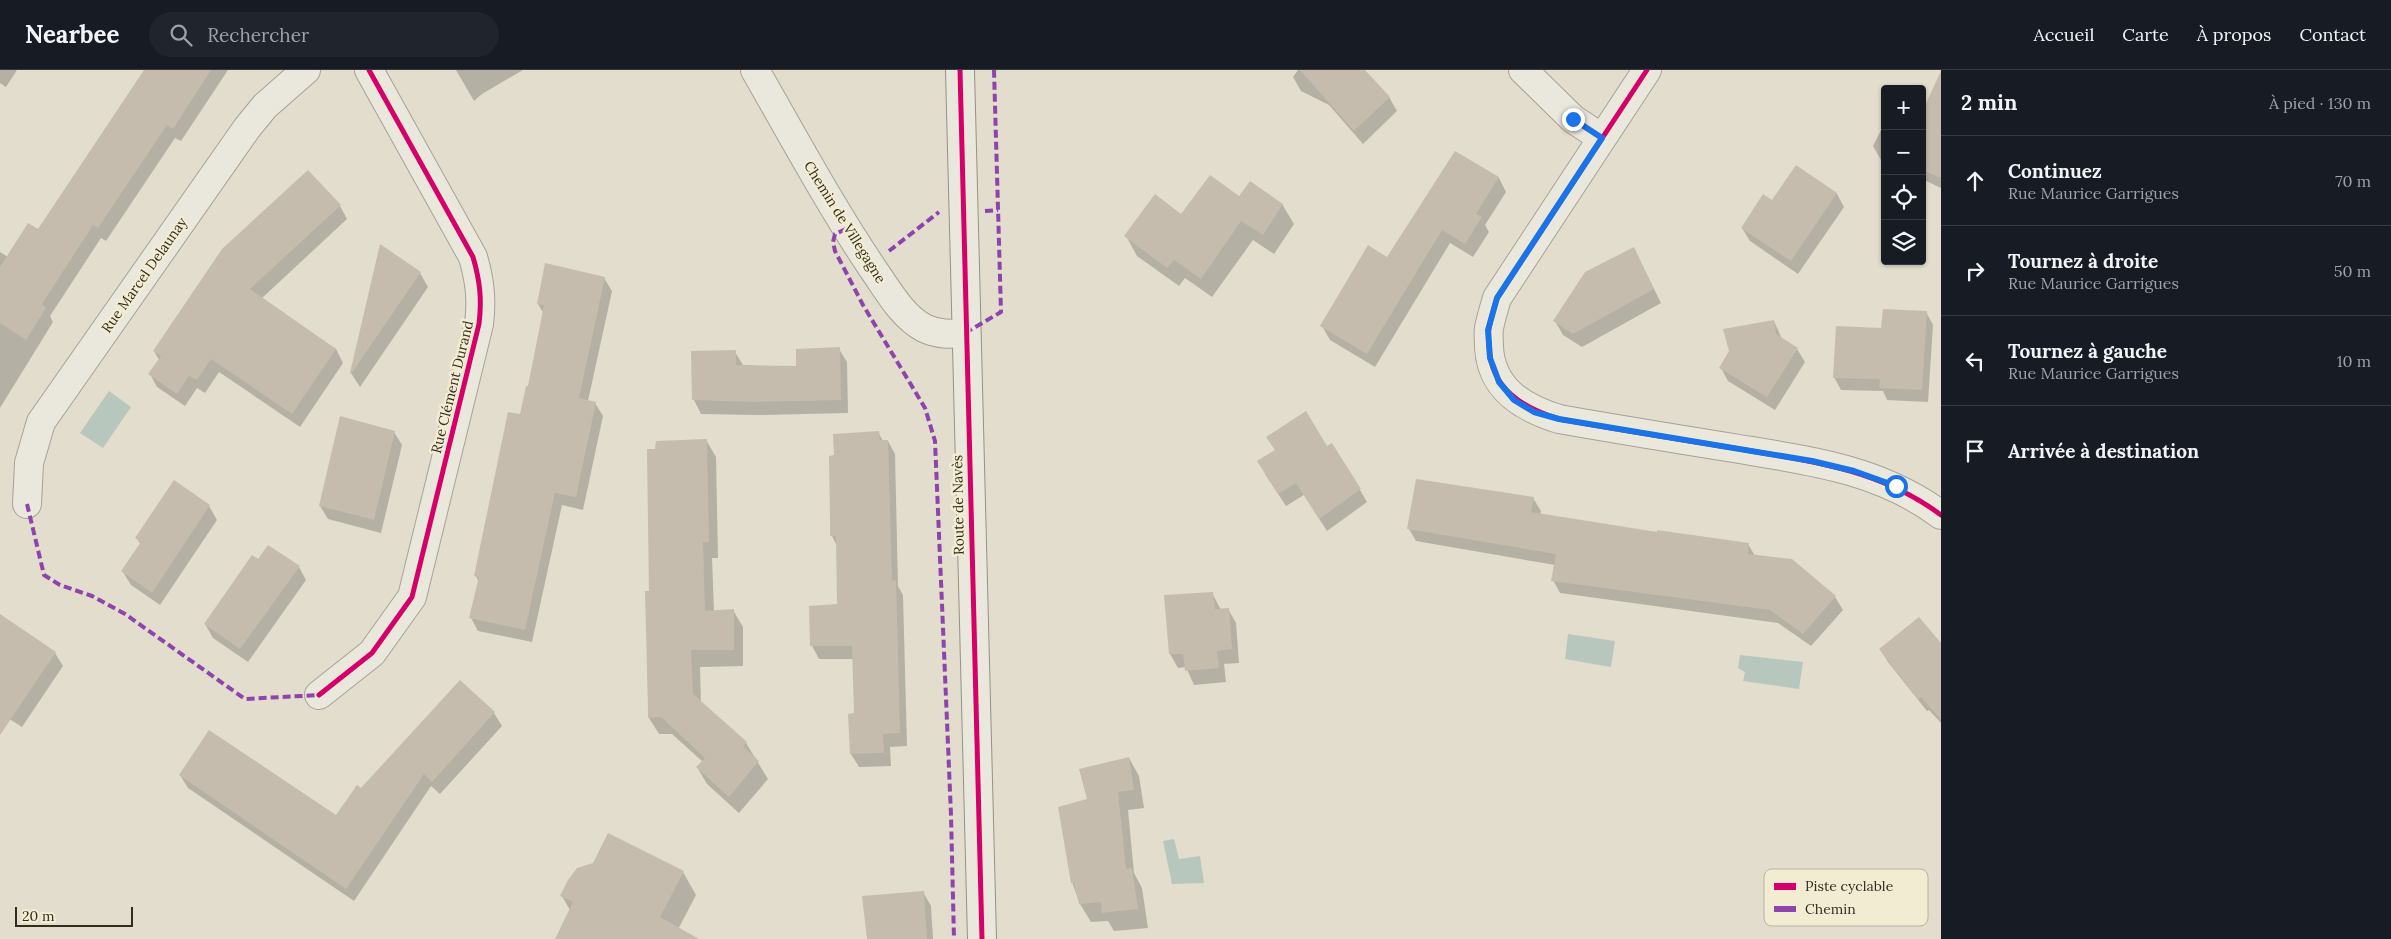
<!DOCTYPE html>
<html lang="fr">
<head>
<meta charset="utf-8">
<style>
	:root { --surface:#171b24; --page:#20242c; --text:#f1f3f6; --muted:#9ea1a6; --line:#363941 }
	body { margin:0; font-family:Lora,serif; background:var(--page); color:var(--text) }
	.controls { position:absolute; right:15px; top:15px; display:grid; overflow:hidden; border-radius:5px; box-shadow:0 1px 4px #0004 }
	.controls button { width:45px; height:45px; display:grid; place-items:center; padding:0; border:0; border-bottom:1px solid var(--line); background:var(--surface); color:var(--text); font:25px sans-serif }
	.scale { position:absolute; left:15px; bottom:12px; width:118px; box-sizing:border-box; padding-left:5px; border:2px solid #342b1f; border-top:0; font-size:14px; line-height:18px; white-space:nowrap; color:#342b1f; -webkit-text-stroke:4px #f2ecd2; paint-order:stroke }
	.stop { position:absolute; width:15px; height:15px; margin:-11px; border:4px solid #1a73e8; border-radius:50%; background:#fff }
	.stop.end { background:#1a73e8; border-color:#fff; box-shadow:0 1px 5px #0008 }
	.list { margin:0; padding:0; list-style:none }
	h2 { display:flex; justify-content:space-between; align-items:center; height:65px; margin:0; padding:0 20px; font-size:21px }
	h2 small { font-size:16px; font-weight:400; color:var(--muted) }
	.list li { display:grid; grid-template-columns:32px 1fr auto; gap:15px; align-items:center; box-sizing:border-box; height:90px; padding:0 20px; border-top:1px solid var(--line) }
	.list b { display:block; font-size:19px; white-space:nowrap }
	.list p { margin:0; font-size:16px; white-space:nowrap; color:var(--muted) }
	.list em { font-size:16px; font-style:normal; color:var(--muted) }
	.icon { flex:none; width:28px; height:28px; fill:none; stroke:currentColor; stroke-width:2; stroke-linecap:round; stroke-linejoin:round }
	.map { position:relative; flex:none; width:1941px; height:869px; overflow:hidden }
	header { display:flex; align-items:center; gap:30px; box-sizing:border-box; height:70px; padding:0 25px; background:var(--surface); border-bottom:1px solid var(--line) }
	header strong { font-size:24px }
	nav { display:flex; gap:28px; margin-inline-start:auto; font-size:18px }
	.search { width:350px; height:45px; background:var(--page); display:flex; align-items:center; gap:12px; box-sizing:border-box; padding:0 18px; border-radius:28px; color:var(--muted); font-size:19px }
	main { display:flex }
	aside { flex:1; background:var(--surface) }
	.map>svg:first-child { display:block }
	.water { fill:#b7c7be }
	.shadow { fill:#0003 }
	.building { fill:#c5bcad }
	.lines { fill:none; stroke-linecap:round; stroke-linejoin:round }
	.minor-casing { stroke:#a7a295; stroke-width:30 }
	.secondary-casing { stroke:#969185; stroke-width:30 }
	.minor { stroke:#eae7dd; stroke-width:28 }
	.secondary { stroke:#eae7dd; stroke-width:28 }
	.quiet { stroke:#8e44ad; stroke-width:4; stroke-dasharray:8 4; stroke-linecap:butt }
	.cycleway-casing { stroke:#f2ecd2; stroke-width:8 }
	.cycleway { stroke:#d6006c; stroke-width:5 }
	.route { stroke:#1a73e8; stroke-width:6 }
	.labels { text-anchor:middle; stroke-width:5; stroke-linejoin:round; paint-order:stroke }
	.street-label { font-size:14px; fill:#342b1f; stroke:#f2ecd2 }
	.key { fill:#f2ecd2; stroke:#b9b29c; stroke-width:1 }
	.key-label { font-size:14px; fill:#342b1f }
</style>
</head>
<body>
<header>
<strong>Nearbee</strong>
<div class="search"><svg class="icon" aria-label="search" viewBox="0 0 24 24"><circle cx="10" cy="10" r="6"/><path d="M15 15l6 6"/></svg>Rechercher</div>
<nav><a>Accueil</a><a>Carte</a><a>À propos</a><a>Contact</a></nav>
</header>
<main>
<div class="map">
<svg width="1941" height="869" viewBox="0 0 1941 869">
	<rect width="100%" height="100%" fill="#e2ddcc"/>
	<!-- water -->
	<path class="water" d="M 109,321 L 131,337 L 103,378 L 80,363 Z
		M 1568,564 L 1615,571 L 1611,597 L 1565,589 Z
		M 1740,585 L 1803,592 L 1799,619 L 1743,611 L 1745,602 L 1738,598 Z
		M 1174,769 L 1179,789 L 1200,786 L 1204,813 L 1172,814 L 1163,771 Z"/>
	<!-- shadow -->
	<path class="shadow" d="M 0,0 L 17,0 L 6,17 L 0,13 Z
		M 145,0 L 228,0 L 181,71 L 175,68 L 106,171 L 101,168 L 50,246 L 53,252 L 0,338 L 0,182 L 8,187 L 38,161 Z
		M 456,0 L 523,0 L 482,24 L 474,31 Z
		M 1298,0 L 1363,0 L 1389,27 L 1397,41 L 1363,74 L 1329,35 L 1301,21 L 1293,7 Z
		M 1941,16 L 1941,118 L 1922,109 L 1922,45 Z
		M 1885,52 L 1885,92 L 1881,90 L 1873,76 Z
		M 1455,82 L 1499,108 L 1506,122 L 1485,155 L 1489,162 L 1473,187 L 1450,173 L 1375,297 L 1330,270 L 1322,256 L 1387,189 Z
		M 1837,124 L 1844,137 L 1798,204 L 1750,171 L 1742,158 L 1772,131 Z
		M 1240,128 L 1282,134 L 1294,154 L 1274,184 L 1253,170 L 1212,227 L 1185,208 L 1179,216 L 1137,186 L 1126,166 Z
		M 340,136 L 347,149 L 261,229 L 336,279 L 343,293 L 300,357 L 219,302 L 205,323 L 197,318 L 185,336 L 157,317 L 150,304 L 159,290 L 154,281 Z
		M 381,176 L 420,203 L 428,217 L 360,317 L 351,303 Z
		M 1634,179 L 1661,233 L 1582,277 L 1563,265 L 1555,251 Z
		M 546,195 L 604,208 L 612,221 L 588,331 L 595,333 L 603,346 L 583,440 L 562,435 L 532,572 L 478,561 L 471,548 L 479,513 L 476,506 L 529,318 L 544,244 L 538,234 Z
		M 1926,242 L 1933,255 L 1928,332 L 1887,330 L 1883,321 L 1841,320 L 1834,307 L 1882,259 Z
		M 1774,251 L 1782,269 L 1797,279 L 1805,292 L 1775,340 L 1728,311 L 1721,298 Z
		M 839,279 L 847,292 L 848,343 L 760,345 L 701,344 L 694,330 L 693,282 L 735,282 L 743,295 L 797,298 Z
		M 394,362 L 402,375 L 381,463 L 328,449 L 320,436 Z
		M 878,362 L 883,371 L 888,371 L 895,384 L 898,516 L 903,525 L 907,676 L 890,677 L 891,696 L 859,697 L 851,684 L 855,644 L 853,589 L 819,589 L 812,576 L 839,536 L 837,476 L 832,466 Z
		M 706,370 L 716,387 L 718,488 L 712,488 L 714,541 L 733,540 L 743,557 L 743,596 L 700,597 L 701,634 L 746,673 L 768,709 L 739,743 L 707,714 L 697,697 L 703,692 L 672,664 L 659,664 L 649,648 L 650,522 Z
		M 1327,378 L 1360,420 L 1367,432 L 1327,461 L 1304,425 L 1286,436 L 1265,404 Z
		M 1533,428 L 1541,441 L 1540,445 L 1658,463 L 1748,474 L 1755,486 L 1835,527 L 1843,540 L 1811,576 L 1778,553 L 1560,523 L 1553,510 L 1555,495 L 1416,471 L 1409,459 Z
		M 209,436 L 217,450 L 160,535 L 131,515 L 123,502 L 141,475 L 137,468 Z
		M 258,491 L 299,497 L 306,510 L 248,592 L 213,568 L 205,554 Z
		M 1212,523 L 1221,540 L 1228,539 L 1236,553 L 1239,593 L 1224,594 L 1226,612 L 1194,615 L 1186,597 L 1178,598 L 1170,584 Z
		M 0,546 L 55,583 L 63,596 L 22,657 L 0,643 Z
		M 1941,575 L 1941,653 L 1929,640 L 1927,641 L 1888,592 L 1880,579 Z
		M 460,612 L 494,643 L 502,656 L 440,724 L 431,716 L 354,831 L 188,718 L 180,705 L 336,747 Z
		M 1129,688 L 1139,706 L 1144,738 L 1128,740 L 1134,803 L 1142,818 L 1148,858 L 1114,861 L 1108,851 L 1091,852 L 1080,834 L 1072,812 L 1088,730 Z
		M 683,802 L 696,825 L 673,869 L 556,869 L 570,840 L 562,826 Z
		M 923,822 L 931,836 L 933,869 L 868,869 Z"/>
	<!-- building -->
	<path class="building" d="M 144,0 L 211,0 L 173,59 L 167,55 L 98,158 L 93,155 L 42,234 L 46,238 L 26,270 L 0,253 L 0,197 L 28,153 L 38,159 Z
		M 1300,0 L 1365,0 L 1390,27 L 1354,61 Z
		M 1941,1 L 1941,108 L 1922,100 L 1922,42 Z
		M 1455,81 L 1499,107 L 1476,144 L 1482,147 L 1465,174 L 1442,160 L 1367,284 L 1320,256 L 1368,175 L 1387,187 Z
		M 1796,95 L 1837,123 L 1791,191 L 1741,158 L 1763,124 L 1772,130 Z
		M 308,100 L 341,135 L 250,219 L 336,279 L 292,344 L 211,289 L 197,310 L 189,306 L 177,324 L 148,304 L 161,286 L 153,281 L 222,179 Z
		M 1210,105 L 1239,126 L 1250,111 L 1283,134 L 1263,165 L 1241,151 L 1201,209 L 1174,190 L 1167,198 L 1124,166 L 1155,124 L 1181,144 Z
		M 380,174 L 421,202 L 351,304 L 350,303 Z
		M 1634,177 L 1654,219 L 1573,264 L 1553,251 L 1585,202 Z
		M 545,193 L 605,207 L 579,328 L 596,332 L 576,427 L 555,423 L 525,560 L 469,548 L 479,507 L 474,506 L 508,342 L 520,344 L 526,316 L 528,316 L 544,235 L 537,234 Z
		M 1883,239 L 1927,241 L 1922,320 L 1879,318 L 1880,309 L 1833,308 L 1836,256 L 1881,258 Z
		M 1774,250 L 1776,264 L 1798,278 L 1767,327 L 1719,298 L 1729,281 L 1723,259 Z
		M 840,277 L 841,330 L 752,332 L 692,330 L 691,281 L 736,280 L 736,295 L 796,296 L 796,279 Z
		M 1306,341 L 1327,376 L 1332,373 L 1361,419 L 1319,449 L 1296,413 L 1278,424 L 1257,391 L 1275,380 L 1266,367 Z
		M 340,346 L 395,361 L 374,450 L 319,436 Z
		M 879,361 L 880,370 L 888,370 L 892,511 L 896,510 L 900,663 L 883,664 L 884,683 L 850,684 L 848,644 L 854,643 L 852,576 L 810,576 L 809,536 L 837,534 L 836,466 L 830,466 L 830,446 L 829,386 L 834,385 L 833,364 Z
		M 707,369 L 709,472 L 703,472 L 705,541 L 734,539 L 734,580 L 691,580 L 693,624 L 747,672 L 743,676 L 759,691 L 729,727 L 696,697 L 705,688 L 661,647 L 648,648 L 648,640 L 645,521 L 649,521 L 647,379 L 655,379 L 656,371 Z
		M 1416,409 L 1534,427 L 1531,442 L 1657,462 L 1657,460 L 1749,473 L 1748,484 L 1792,489 L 1836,526 L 1803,564 L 1770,540 L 1551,511 L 1556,484 L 1407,459 Z
		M 174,410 L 210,435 L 152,523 L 121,501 L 141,472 L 135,468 Z
		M 268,475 L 300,496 L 240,579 L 204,554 L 252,485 L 258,489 Z
		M 1213,522 L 1215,539 L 1229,538 L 1232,579 L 1217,581 L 1219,598 L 1185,601 L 1183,584 L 1169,584 L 1164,525 Z
		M 0,544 L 56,582 L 0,665 Z
		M 1919,547 L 1941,573 L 1941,650 L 1921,627 L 1918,629 L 1879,579 Z
		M 460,610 L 495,642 L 432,712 L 424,704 L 346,819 L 179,705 L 209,660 L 336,745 L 357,715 L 361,718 Z
		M 1129,687 L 1134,720 L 1118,722 L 1126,799 L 1132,798 L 1138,839 L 1102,843 L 1101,832 L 1079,834 L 1074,813 L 1071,813 L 1058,737 L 1087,729 L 1079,699 Z
		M 608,763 L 684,801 L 660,847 L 699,869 L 555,869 L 573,832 L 560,826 L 568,810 L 577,798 L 593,793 Z
		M 924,821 L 927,869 L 867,869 L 862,826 Z"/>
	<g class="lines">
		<!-- minor casing -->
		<g class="minor-casing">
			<path id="minor" d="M 755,0 C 794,68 831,137 875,202 C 889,222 902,246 924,258 C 938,265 951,264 965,263
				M 1523,0 L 1573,49 L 1602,68
				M 1647,0 L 1497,228 C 1494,238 1491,248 1489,258 C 1488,264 1489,271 1489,277 C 1491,319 1523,338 1559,349 C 1615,359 1671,368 1727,377 C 1803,390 1877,397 1941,445
				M 27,434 L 29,393 L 41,352 L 247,58 L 265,36 L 306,0
				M 319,625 L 372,583 L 412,527 L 479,254 C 482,230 480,211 473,187 L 369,0"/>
		</g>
		<!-- secondary casing -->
		<g class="secondary-casing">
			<path id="secondary" d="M 960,0 L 982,869"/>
		</g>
		<!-- minor -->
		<use href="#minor" class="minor"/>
		<!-- secondary -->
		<use href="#secondary" class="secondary"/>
		<!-- quiet -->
		<path class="quiet" d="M 985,141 L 998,140
			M 846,159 L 835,164 L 833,172 L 835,181 L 863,235 L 925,338 L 935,371 L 951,745 L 954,869
			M 889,181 L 939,142
			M 965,263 L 1001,242 L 994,0
			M 27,434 L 44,505 L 60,515 L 92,526 L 125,544 L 245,629 L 319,625"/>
		<!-- cycleway casing -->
		<g class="cycleway-casing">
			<path id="cycleway" d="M 960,0 L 982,869
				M 1647,0 L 1497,228 C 1494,238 1491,248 1489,258 C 1488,264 1489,271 1489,277 C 1491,319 1523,338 1559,349 C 1615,359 1671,368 1727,377 C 1803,390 1877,397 1941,445
				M 319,625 L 372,583 L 412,527 L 479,254 C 482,230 480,211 473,187 L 369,0"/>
		</g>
		<!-- cycleway -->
		<use href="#cycleway" class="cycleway"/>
	</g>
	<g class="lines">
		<!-- route -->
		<path class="route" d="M 1573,49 L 1602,68 L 1497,228 L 1488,260 L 1490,288 L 1499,312 L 1514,330 L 1534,342 L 1559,349 L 1812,391 L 1854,401 L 1896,416"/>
	</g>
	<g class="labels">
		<!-- street labels -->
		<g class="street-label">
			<text transform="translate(845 152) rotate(58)" y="5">Chemin de Villegagne</text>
			<text transform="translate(144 205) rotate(-55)" y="5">Rue Marcel Delaunay</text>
			<text transform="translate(452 317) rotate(-76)" y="5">Rue Clément Durand</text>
			<text transform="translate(958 435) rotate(-91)" y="5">Route de Navès</text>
		</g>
	</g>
	<!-- legend -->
	<rect x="1764" y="799" width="164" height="57" rx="8" class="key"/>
	<rect x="1774" y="813" width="22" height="7" fill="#d6006c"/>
	<rect x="1774" y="836" width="22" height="6" fill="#8e44ad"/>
	<g class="key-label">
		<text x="1805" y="821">Piste cyclable</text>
		<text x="1805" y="844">Chemin</text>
	</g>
</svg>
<div class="controls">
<button>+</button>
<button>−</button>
<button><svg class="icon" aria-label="locate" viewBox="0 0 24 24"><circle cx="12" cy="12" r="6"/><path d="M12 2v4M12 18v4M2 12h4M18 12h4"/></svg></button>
<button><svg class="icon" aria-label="layers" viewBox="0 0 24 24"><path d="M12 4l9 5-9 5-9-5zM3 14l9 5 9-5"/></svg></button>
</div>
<div class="scale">20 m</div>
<div class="stop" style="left:1896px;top:416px"></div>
<div class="stop end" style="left:1573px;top:49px"></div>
</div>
<aside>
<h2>2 min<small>À pied · 130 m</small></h2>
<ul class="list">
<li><svg class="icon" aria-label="ahead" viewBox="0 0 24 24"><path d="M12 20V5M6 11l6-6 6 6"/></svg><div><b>Continuez</b><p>Rue Maurice Garrigues</p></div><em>70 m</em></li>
<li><svg class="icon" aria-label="right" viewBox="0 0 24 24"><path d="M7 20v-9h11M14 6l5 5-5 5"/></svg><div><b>Tournez à droite</b><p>Rue Maurice Garrigues</p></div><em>50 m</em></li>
<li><svg class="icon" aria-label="left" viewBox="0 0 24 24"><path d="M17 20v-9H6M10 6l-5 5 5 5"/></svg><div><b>Tournez à gauche</b><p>Rue Maurice Garrigues</p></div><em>10 m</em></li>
<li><svg class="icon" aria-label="arrive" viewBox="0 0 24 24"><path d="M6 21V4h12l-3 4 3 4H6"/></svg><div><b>Arrivée à destination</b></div></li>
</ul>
</aside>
</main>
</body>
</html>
